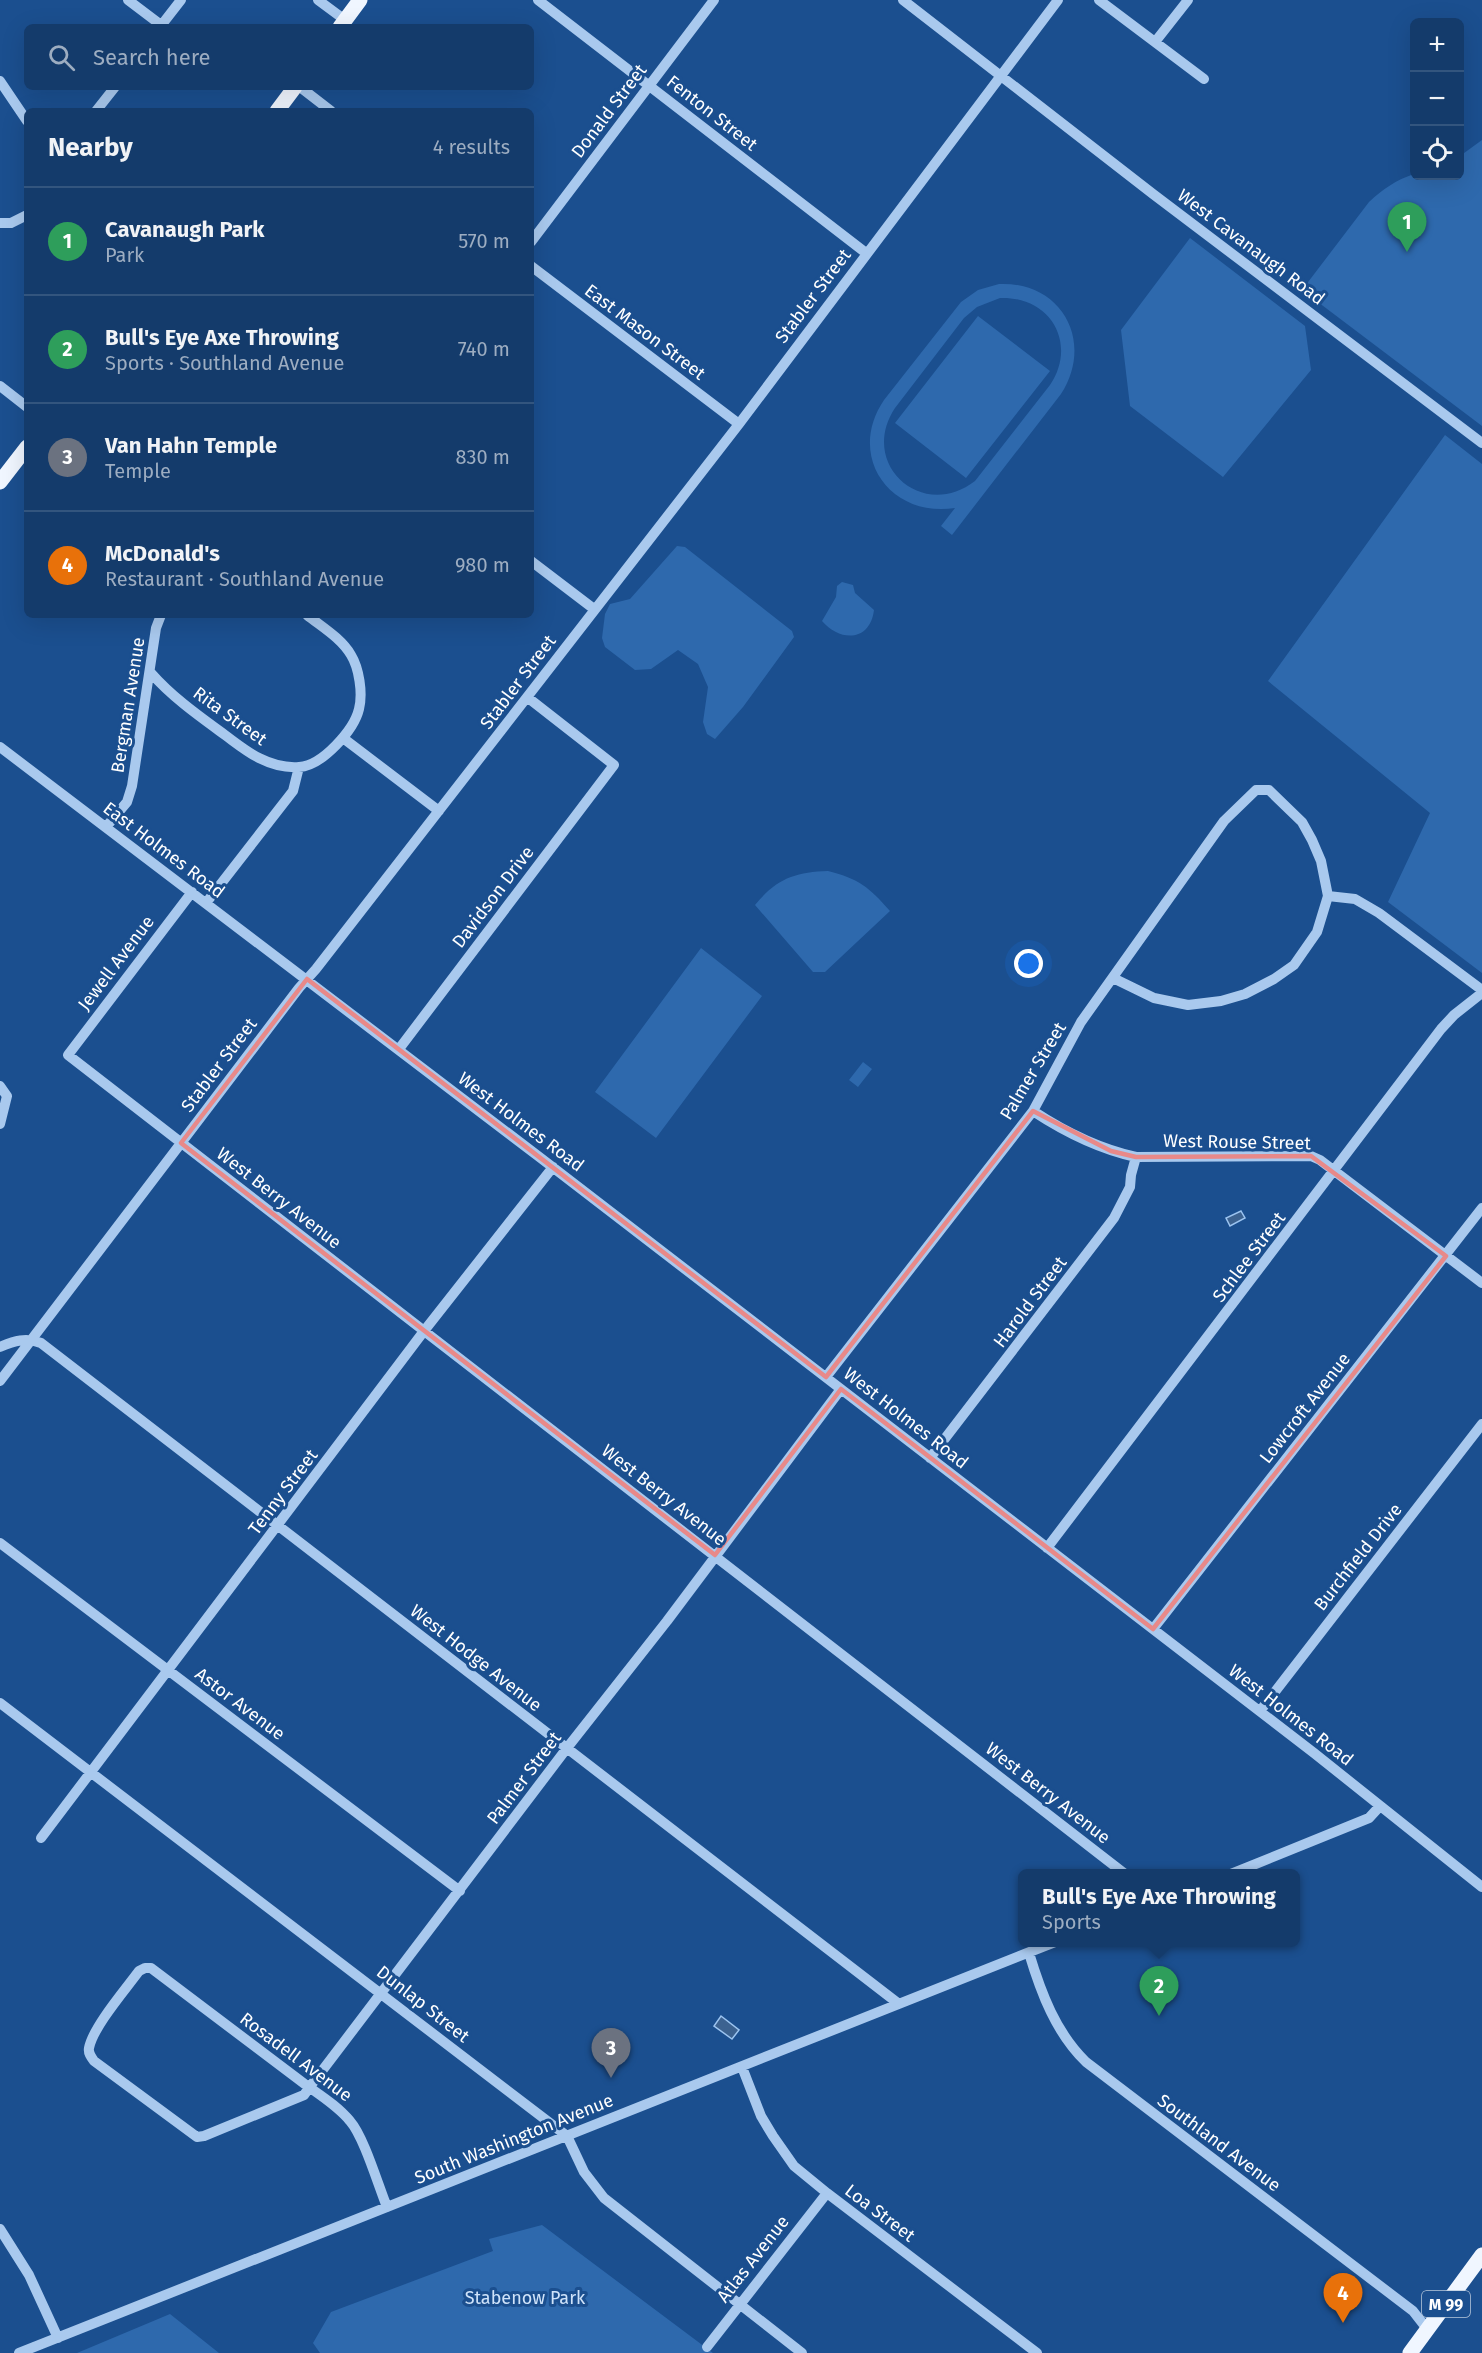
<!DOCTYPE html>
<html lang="en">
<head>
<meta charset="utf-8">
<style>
	:root { --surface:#143b6b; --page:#1d4271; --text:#f1f3f6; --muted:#9dadc1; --line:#33557e; --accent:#d6ab8b }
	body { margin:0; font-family:"Fira Sans",sans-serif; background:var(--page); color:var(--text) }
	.controls { position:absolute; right:18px; top:18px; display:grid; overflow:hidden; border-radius:9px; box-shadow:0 6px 24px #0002 }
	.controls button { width:54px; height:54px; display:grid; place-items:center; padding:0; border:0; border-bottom:2px solid var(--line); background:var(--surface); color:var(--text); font:30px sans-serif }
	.you { position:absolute; left:1029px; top:964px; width:21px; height:21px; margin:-15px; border:4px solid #fff; border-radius:50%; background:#1a73e8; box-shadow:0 0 0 9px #1a73e833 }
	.badge { display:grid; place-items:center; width:39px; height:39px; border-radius:50%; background:var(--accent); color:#fff; font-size:20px; font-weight:700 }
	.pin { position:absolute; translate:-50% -50px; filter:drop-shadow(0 2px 3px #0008) }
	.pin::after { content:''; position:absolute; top:32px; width:21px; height:18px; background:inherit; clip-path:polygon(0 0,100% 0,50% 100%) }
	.popup { position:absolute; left:1018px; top:1869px; width:282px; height:78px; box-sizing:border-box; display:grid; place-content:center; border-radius:9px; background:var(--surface); filter:drop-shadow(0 2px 4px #0005); font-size:20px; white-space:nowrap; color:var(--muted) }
	.popup b { font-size:22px; color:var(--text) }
	.popup::after { content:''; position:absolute; left:50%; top:100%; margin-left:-12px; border:12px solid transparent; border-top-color:var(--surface) }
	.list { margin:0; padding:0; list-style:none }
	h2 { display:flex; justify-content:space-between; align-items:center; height:78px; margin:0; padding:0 24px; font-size:26px }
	h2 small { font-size:20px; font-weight:400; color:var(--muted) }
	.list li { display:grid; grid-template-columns:39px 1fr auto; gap:18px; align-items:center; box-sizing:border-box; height:108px; padding:0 24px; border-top:2px solid var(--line) }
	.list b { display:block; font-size:22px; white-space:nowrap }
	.list p { margin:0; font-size:20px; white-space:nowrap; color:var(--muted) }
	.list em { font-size:20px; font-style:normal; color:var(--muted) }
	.icon { flex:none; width:33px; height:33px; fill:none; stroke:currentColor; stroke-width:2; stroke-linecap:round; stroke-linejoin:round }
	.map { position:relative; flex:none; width:1482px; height:2353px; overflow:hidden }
	.search { position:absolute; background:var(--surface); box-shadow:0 6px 24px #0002; left:24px; top:24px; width:510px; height:66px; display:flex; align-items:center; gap:15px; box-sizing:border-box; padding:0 21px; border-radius:9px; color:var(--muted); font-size:22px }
	.panel { position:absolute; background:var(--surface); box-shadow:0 6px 24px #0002; left:24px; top:108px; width:510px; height:510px; border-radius:9px }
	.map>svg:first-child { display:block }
	.green { fill:#2e69ad; fill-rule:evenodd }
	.water { fill:#3c6290; stroke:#9cc4f0; stroke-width:1.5 }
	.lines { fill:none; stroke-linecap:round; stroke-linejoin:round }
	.minor { stroke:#a9c9ee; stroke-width:10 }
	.major { stroke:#f0f6ff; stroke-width:15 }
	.marked { fill:none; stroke:#e88989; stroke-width:4.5; stroke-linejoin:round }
	.labels { text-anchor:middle; stroke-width:6; stroke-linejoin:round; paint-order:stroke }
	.shield { fill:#1b4f8f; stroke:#bbcadd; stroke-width:1.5 }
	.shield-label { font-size:16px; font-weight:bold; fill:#fff }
	.street-label { font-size:18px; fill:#fff; stroke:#1b4f8f }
	.park-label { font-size:18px; fill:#cfe3fa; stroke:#1b4f8f }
</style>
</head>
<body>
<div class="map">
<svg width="1482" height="2353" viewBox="0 0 1482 2353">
	<rect width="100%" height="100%" fill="#1b4f8f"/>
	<!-- green -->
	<path class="green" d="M 1482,140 L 1482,426 L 1302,290 L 1369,202 C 1383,189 1396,180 1414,174 L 1414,176 L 1460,176 L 1460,156 Z
		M 1190,238 L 1305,326 L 1311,370 L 1223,477 L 1130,406 L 1121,330 Z
		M 999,284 C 1061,281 1095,341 1061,394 L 952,535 L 941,526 L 955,508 C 890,518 846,456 884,400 L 961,302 L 978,290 ZM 1000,298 C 1050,296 1078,343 1050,385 L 975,481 C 922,522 858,464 895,408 L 964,318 L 977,307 Z
		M 978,316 L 1050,371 L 966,478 L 895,423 Z
		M 1445,435 L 1482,464 L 1482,973 L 1388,902 L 1430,813 L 1268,681 Z
		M 677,546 L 685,547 L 792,631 L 794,637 L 743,707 L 715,739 L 707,734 L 703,722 L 708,687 L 698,664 L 678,650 L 651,669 L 635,670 L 605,647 L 602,638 L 605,614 L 610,604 L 630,599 Z
		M 842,582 L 853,585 L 855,593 L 874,610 C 870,642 840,642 822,621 L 836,597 L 837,586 Z
		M 828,871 C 859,879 869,887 890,911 L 825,972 L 813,972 L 755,905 C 776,879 795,872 828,871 Z
		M 701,948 L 762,996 L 656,1138 L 595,1092 Z
		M 863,1062 L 872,1069 L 858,1087 L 849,1080 Z
		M 542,2225 L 713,2353 L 320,2353 L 313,2343 L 331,2312 L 493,2251 L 489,2239 Z
		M 170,2314 L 219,2353 L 77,2353 Z"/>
	<!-- water -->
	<path class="water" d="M 1241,1211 L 1245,1218 L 1230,1226 L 1226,1218 Z
		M 721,2016 L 739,2030 L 732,2039 L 714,2026 Z"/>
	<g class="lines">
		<!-- minor -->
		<path class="minor" d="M 128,0 L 161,25
			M 318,0 L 345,20
			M 538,0 L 866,253
			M 903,0 L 1153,194 L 1482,443
			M 1099,0 L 1204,79
			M 160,27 L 181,0
			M 1155,42 L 1188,0
			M 0,81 L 27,121
			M 300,87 L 331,111
			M 96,111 L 115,87
			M 0,223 L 11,223 L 27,215
			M 531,242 L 714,0
			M 531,266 L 739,424
			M 0,386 L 27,407
			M 531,561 L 594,609
			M 151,673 C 172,697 199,716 225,735 C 236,743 247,752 259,758 C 271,764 286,768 299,767 C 322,766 354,730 359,709 C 363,693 359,668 351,655 C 341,638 322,627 307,615
			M 343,738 L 439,811
			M 0,747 L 542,1159 L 1314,1753 L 1482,1887
			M 106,827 L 127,802 L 132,786 L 156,628 L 161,615
			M 192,892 L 68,1055 L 1125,1874
			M 1328,896 L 1355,899 L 1379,913 L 1482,990
			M 206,903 L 293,791 L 299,767
			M 399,1049 L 614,765 L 527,697
			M 0,1086 L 7,1096 L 0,1124
			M 1033,1111 C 1065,1132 1099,1149 1136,1157 L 1311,1156 L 1320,1160 L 1482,1283
			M 0,1347 C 14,1341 26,1337 41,1343 L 899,2004
			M 826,1377 L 1033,1111 L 1081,1022 L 1224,821 L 1256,790 L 1269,790 L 1302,822 L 1312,840 L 1321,861 L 1328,896 L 1317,932 L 1294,965 L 1274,979 L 1245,994 L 1221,1001 L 1188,1005 L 1154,998 L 1113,978
			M 0,1381 L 299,988 L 316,969 L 739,424 L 1058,0
			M 930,1458 L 1114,1218 L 1130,1187 L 1131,1175 L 1136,1157
			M 0,1543 L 460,1891
			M 1047,1548 L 1441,1029 L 1454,1015 L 1482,993
			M 1153,1629 L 1482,1208
			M 0,1703 L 567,2136 L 584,2172 L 604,2198 L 802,2353
			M 1260,1711 L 1482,1424
			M 41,1838 L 424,1331 L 553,1167
			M 1231,1874 L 1369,1818 L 1380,1806
			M 1029,1953 C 1041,1993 1056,2033 1086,2062 L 1413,2311 L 1427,2329
			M 742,2067 L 761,2116 L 773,2136 L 794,2166 L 827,2193 L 1037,2353
			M 387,2207 C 378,2185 364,2137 350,2121 C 337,2105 318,2094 302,2082 L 151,1968 L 145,1968 L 139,1971 C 125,1990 93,2027 89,2048 C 88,2053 91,2057 94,2061 L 197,2137 L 204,2136 L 304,2095 L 309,2088 L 567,1748 L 667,1621 L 841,1389
			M 0,2229 L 29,2275 L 58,2338
			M 707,2347 L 827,2193
			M 19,2353 L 1055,1942"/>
		<!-- major -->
		<path class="major" d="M 340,27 L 360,0
			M 277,111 L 295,87
			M 0,482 L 27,447
			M 1410,2353 L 1482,2255"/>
	</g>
	<!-- marked area -->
	<path class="marked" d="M 307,979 L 826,1377 L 1033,1111 L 1111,1151 L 1136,1157 L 1311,1156 L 1446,1256 L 1153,1629 L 841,1389 L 715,1555 L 181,1143 Z"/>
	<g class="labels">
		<!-- shield labels -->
		<rect class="shield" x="1422" y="2291" width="48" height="26" rx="4.5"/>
		<g class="shield-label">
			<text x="1446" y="2310">M 99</text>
		</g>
		<!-- street labels -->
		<g class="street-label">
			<text transform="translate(609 111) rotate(-53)" y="6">Donald Street</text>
			<text transform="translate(712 113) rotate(38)" y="6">Fenton Street</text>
			<text transform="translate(1251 247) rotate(37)" y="6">West Cavanaugh Road</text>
			<text transform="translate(813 296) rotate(-53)" y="6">Stabler Street</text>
			<text transform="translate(645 332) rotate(37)" y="6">East Mason Street</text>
			<text transform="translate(518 682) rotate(-53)" y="6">Stabler Street</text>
			<text transform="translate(128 705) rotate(-81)" y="6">Bergman Avenue</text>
			<text transform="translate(230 716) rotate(36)" y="6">Rita Street</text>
			<text transform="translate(164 850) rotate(37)" y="6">East Holmes Road</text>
			<text transform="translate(493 897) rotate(-53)" y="6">Davidson Drive</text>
			<text transform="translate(116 963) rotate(-53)" y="6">Jewell Avenue</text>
			<text transform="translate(219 1065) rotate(-53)" y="6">Stabler Street</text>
			<text transform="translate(1033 1071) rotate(-59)" y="6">Palmer Street</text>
			<text transform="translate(521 1122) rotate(37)" y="6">West Holmes Road</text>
			<text transform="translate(1237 1142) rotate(1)" y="6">West Rouse Street</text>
			<text transform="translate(279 1198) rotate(38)" y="6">West Berry Avenue</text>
			<text transform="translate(1249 1257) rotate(-53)" y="6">Schlee Street</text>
			<text transform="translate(1030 1302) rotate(-53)" y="6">Harold Street</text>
			<text transform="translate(1305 1408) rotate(-52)" y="6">Lowcroft Avenue</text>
			<text transform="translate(906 1418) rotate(38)" y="6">West Holmes Road</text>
			<text transform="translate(283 1492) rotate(-53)" y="6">Tenny Street</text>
			<text transform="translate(664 1495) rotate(38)" y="6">West Berry Avenue</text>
			<text transform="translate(1358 1557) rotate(-52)" y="6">Burchfield Drive</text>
			<text transform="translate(476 1658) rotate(38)" y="6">West Hodge Avenue</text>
			<text transform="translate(240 1704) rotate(37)" y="6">Astor Avenue</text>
			<text transform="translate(1291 1715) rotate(38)" y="6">West Holmes Road</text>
			<text transform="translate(524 1778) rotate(-53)" y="6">Palmer Street</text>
			<text transform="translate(1048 1793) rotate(38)" y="6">West Berry Avenue</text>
			<text transform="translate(423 2004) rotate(38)" y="6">Dunlap Street</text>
			<text transform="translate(296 2057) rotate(37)" y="6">Rosadell Avenue</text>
			<text transform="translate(514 2139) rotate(-22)" y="6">South Washington Avenue</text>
			<text transform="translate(1219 2143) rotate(37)" y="6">Southland Avenue</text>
			<text transform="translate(880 2213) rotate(37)" y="6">Loa Street</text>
			<text transform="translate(753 2259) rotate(-52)" y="6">Atlas Avenue</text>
		</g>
		<!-- park labels -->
		<g class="park-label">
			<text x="525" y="2304">Stabenow Park</text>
		</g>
	</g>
</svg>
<div class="controls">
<button>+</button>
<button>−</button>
<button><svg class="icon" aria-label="locate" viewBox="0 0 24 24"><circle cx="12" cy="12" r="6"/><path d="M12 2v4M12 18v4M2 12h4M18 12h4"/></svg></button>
</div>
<div class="you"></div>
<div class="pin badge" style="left:1407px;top:252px;background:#2e9e5b">1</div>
<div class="pin badge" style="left:1159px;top:2016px;background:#2e9e5b">2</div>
<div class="popup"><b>Bull's Eye Axe Throwing</b>Sports</div>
<div class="pin badge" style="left:611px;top:2078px;background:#6b7280">3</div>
<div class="pin badge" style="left:1343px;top:2323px;background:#e8710a">4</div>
<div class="search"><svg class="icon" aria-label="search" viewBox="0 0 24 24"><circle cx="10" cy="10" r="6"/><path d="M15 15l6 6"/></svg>Search here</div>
<section class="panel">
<h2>Nearby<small>4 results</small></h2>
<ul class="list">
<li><span class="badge" style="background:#2e9e5b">1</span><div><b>Cavanaugh Park</b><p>Park</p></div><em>570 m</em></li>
<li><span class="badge" style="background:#2e9e5b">2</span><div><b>Bull's Eye Axe Throwing</b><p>Sports · Southland Avenue</p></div><em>740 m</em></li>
<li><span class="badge" style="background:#6b7280">3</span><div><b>Van Hahn Temple</b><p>Temple</p></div><em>830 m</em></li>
<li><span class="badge" style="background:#e8710a">4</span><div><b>McDonald's</b><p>Restaurant · Southland Avenue</p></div><em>980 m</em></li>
</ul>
</section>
</div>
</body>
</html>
